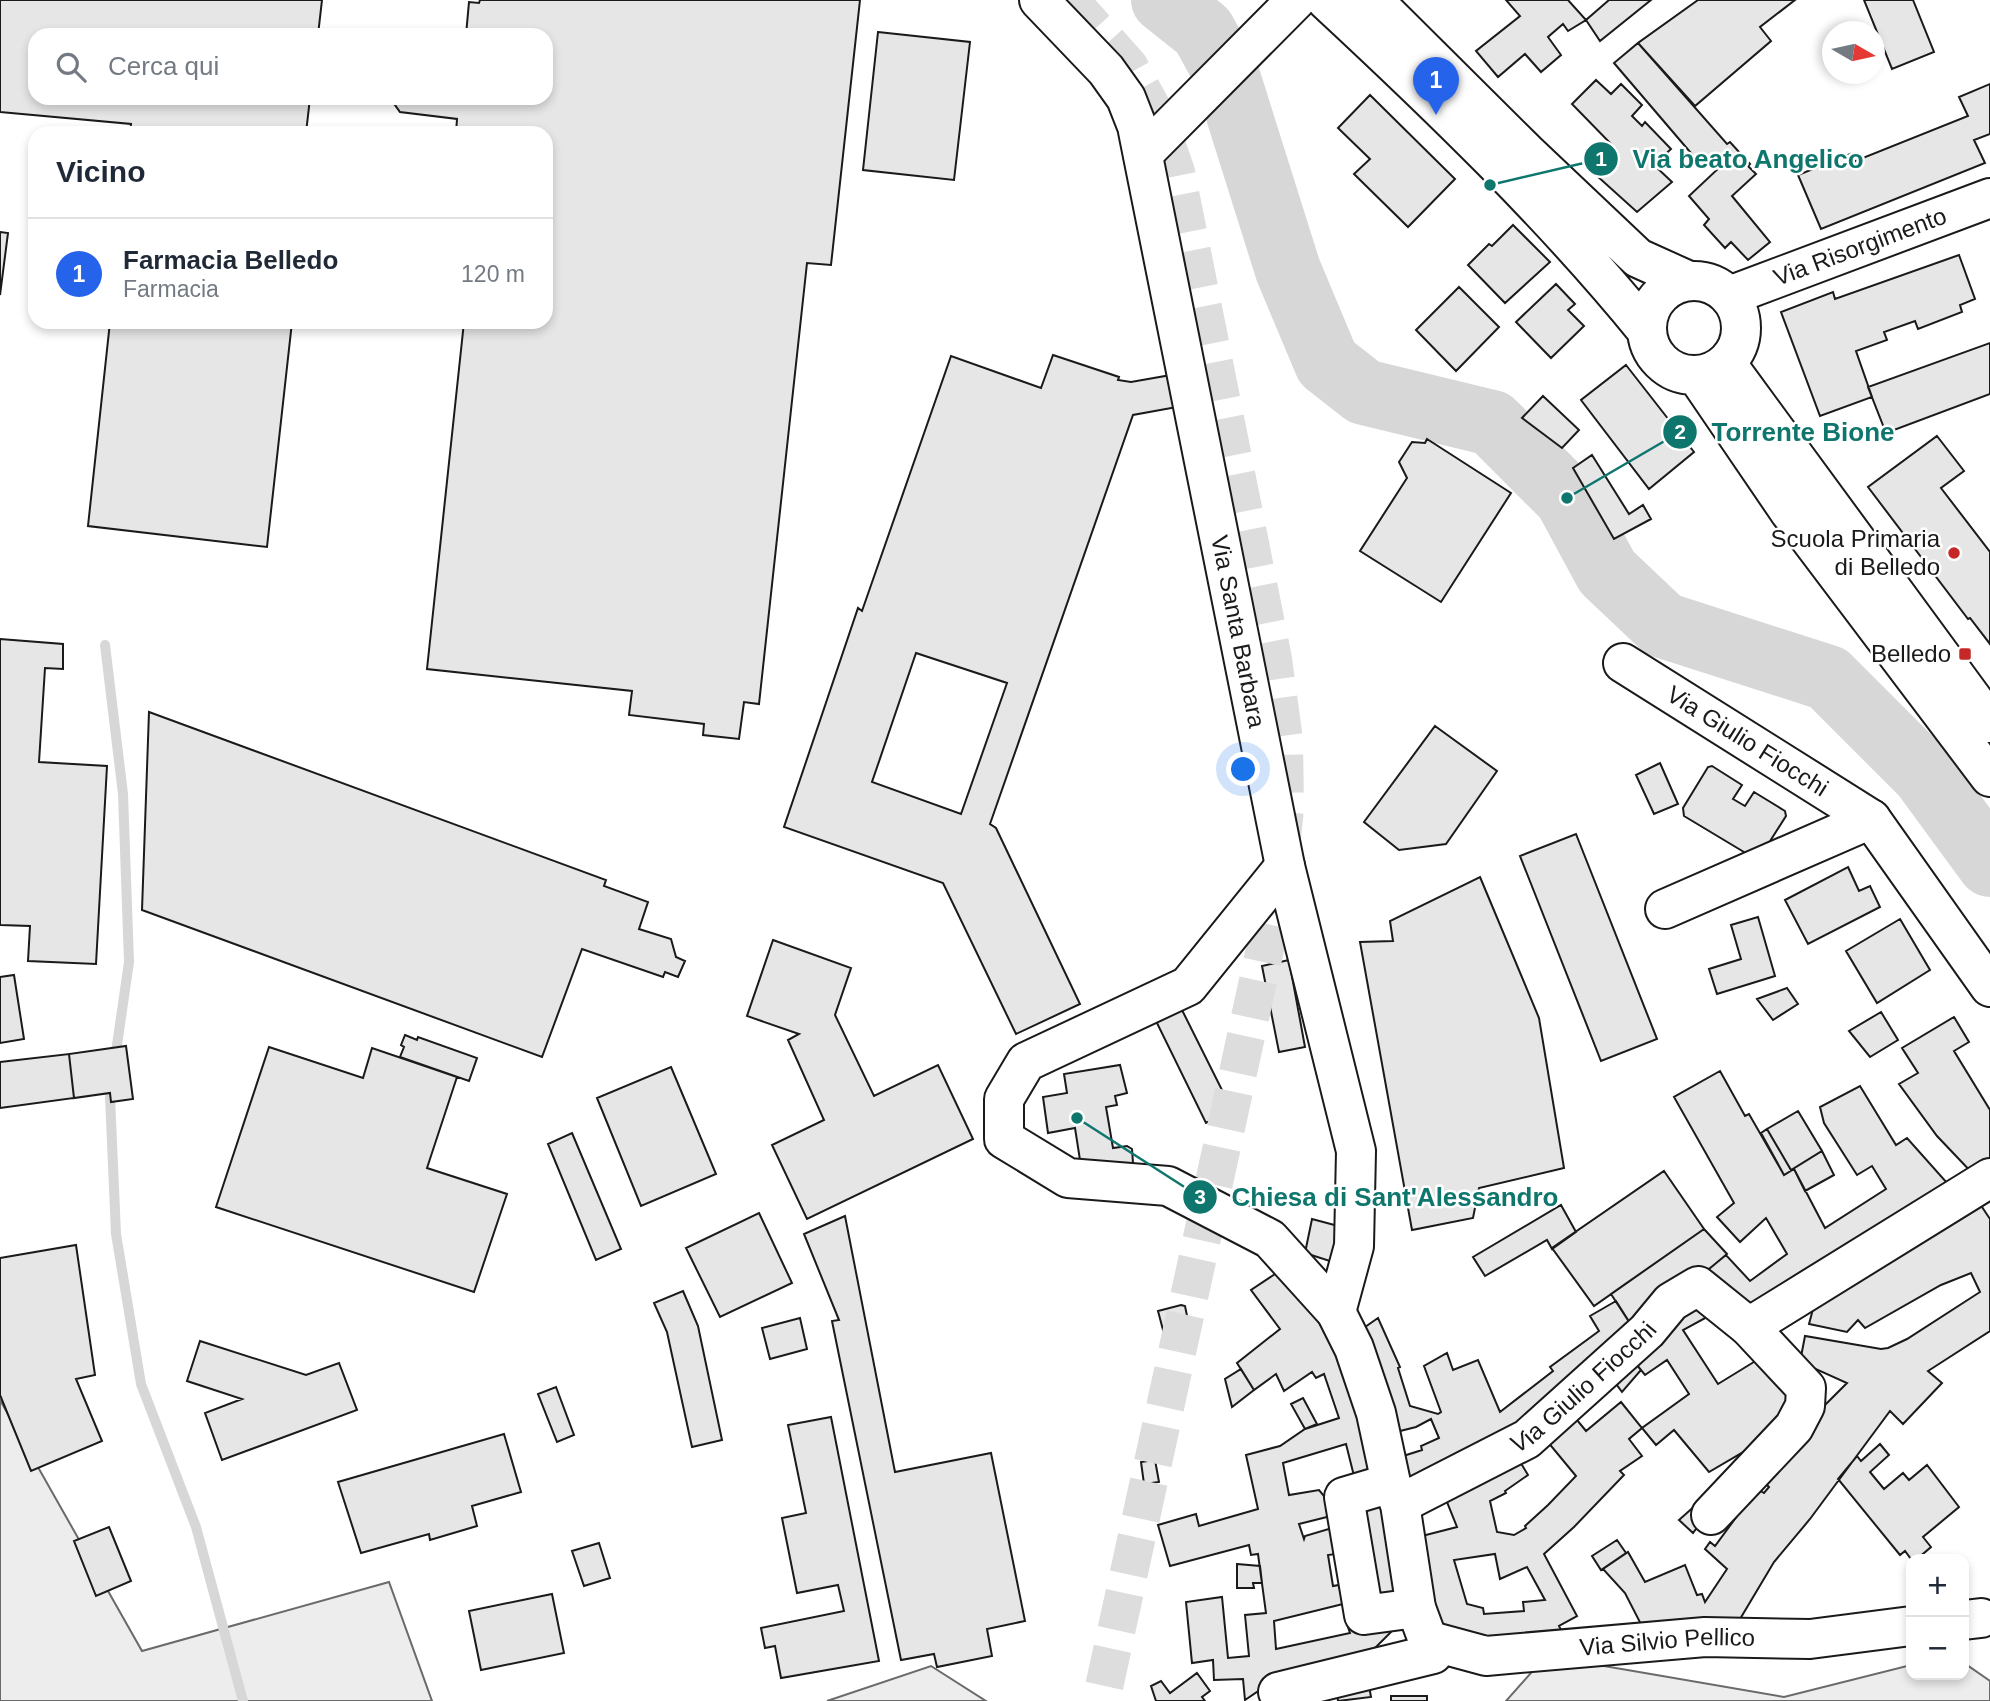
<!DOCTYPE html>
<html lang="it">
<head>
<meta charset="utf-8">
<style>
	:root { --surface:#fff; --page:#f6f6f7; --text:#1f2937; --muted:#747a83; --line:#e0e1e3; --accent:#2563eb }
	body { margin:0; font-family:Arial,sans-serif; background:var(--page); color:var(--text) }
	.controls { position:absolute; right:21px; bottom:21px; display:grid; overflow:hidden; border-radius:14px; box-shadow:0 4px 10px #0003 }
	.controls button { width:63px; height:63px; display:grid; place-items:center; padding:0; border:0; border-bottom:2px solid var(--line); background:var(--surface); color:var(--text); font:35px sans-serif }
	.compass { position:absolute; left:1822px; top:21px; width:63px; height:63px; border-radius:50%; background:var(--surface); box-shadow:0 4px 10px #0003; rotate:99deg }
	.you { position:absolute; left:1244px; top:770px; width:24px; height:24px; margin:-18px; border:5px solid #fff; border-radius:50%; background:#1a73e8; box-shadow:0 0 0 10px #1a73e833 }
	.badge { display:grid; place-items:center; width:46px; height:46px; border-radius:50%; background:var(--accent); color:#fff; font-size:23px; font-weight:700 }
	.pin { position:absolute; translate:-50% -58px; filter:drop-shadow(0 2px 4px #0008) }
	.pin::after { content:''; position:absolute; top:37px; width:24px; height:21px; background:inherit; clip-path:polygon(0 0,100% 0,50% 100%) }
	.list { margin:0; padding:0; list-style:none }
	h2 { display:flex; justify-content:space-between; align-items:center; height:91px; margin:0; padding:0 28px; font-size:30px }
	h2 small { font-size:23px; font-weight:400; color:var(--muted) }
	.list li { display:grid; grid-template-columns:46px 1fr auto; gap:21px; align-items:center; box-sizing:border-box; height:112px; padding:0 28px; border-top:2px solid var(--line) }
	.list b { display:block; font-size:26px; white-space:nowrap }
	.list p { margin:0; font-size:23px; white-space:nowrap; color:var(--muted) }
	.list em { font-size:23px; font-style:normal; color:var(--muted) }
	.icon { flex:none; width:38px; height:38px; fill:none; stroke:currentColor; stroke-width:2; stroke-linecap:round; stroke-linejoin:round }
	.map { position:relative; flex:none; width:1990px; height:1701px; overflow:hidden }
	.search { position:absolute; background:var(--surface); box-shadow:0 4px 10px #0003; left:28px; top:28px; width:525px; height:77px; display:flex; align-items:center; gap:18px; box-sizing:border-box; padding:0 24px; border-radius:21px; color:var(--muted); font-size:26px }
	.panel { position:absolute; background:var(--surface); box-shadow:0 4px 10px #0003; left:28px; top:126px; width:525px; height:203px; border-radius:21px }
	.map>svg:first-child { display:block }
	.built { fill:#ededed; stroke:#6a6a6a; stroke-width:2 }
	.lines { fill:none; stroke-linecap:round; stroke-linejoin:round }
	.stream { stroke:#d7d7d7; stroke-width:10 }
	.river { stroke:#d7d7d7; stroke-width:66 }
	.building { fill:#e6e6e6; stroke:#1a1a1a; stroke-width:2; fill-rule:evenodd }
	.highway-tunnel { stroke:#ddd; stroke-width:38; stroke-dasharray:38 19; stroke-linecap:butt }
	.minor-casing { stroke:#1a1a1a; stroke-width:42 }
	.major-casing { stroke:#1a1a1a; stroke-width:42 }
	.minor { stroke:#fff; stroke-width:38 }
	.major { stroke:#fff; stroke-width:38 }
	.poi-dot { fill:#c62828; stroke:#fff; stroke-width:2.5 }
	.labels { text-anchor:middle; stroke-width:5; stroke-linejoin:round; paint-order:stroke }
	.street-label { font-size:24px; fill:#1a1a1a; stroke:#fff }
	.poi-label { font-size:24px; fill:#1a1a1a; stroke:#fff; text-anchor:end }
	.leader { fill:none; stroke:#0f766e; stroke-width:2.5 }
	.callout-dot { fill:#0f766e; stroke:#fff; stroke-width:2.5 }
	.mark-label { font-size:21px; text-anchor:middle; font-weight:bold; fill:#fff }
	.callout-label { font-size:26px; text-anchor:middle; font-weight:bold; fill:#0f766e; stroke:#fff; stroke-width:5; stroke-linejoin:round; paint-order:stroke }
</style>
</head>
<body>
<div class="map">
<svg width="1990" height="1701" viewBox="0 0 1990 1701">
	<rect width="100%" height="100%" fill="#fff"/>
	<!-- built -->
	<path class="built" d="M 0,1400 L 142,1651 L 389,1582 L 432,1701 L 0,1701 Z
		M 1546,1656 L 1784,1697 L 1911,1665 L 1911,1675 L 1964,1675 L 1964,1663 L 1990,1681 L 1990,1701 L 1506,1701 Z
		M 931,1666 L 986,1701 L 827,1701 Z"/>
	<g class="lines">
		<!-- stream -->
		<path class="stream" d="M 105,645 L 123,794 L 129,962 L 115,1059
			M 112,1082 L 110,1097 L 116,1234 L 141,1384 L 196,1527 L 243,1701"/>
		<!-- river -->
		<path class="river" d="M 1164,0 L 1203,31 L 1226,73 L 1288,270 L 1327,363 L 1364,392 L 1492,423 L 1567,498 L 1607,572 L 1663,625 L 1828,678 L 1924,774 L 1990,864"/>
	</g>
	<!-- building -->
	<path class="building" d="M 0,0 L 322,0 L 318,35 L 35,35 L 35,98 L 310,98 L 306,133 L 130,133 L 131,124 L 0,112 Z
		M 480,0 L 860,0 L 831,265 L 807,263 L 759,704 L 744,702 L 739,739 L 703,735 L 704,724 L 629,715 L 632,691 L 427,669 L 464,322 L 546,322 L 546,133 L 456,133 L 457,119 L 400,112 L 390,98 L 546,98 L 546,35 L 466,35 L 469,2 L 479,3 Z
		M 1506,0 L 1568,0 L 1586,20 L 1568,31 L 1563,24 L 1548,37 L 1561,55 L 1541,72 L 1525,54 L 1498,77 L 1476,51 L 1520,16 Z
		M 1609,0 L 1651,0 L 1600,41 L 1586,20 Z
		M 1698,0 L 1795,0 L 1760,27 L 1771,41 L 1695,106 L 1638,43 Z
		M 1864,0 L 1913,0 L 1934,52 L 1892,69 Z
		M 878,32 L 970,42 L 954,180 L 863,170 Z
		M 1638,43 L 1727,144 L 1730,142 L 1750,164 L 1748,166 L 1756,174 L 1732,196 L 1770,242 L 1748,260 L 1731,242 L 1725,248 L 1704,225 L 1709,219 L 1689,196 L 1721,166 L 1713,156 L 1702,166 L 1614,63 Z
		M 1596,80 L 1611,94 L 1621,84 L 1642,105 L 1632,116 L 1642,126 L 1645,122 L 1671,149 L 1654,165 L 1672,182 L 1637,212 L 1596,175 L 1610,161 L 1608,158 L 1616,149 L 1572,104 Z
		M 1990,84 L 1990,134 L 1974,140 L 1985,163 L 1821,229 L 1798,175 L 1850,154 L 1853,162 L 1968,116 L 1959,97 Z
		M 1370,95 L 1455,179 L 1408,227 L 1354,174 L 1370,159 L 1338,128 Z
		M 1513,225 L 1550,262 L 1505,303 L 1468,265 L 1489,244 L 1492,246 Z
		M 0,232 L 8,233 L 0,295 Z
		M 1959,255 L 1975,299 L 1960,305 L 1962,312 L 1918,329 L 1915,321 L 1884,332 L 1887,340 L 1856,351 L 1872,397 L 1820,416 L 1781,312 L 1833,292 L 1835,299 Z
		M 1556,284 L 1575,304 L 1568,310 L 1584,326 L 1551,358 L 1516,322 Z
		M 1459,287 L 1499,327 L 1456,371 L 1416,330 Z
		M 110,322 L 292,322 L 267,547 L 88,526 Z
		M 1990,343 L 1990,394 L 1886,433 L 1868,387 Z
		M 1053,355 L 1119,377 L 1118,380 L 1131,382 L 1171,375 L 1177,407 L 1133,415 L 990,824 L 996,828 L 1080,1004 L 1016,1034 L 943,883 L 784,827 L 858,608 L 862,611 L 951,356 L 1041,388 ZM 916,653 L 1007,683 L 961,814 L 872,782 Z
		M 1626,365 L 1694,452 L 1649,489 L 1581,400 Z
		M 1543,396 L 1579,430 L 1562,448 L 1522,418 Z
		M 1937,436 L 1964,471 L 1941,488 L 1990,552 L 1990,644 L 1970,618 L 1968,619 L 1868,487 Z
		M 1427,439 L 1511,493 L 1441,602 L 1360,551 L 1407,478 L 1399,462 L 1412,442 L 1425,443 Z
		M 1592,455 L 1629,514 L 1643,505 L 1651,519 L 1614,539 L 1573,468 Z
		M 0,639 L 63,644 L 63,669 L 45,668 L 39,762 L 107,766 L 96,964 L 28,961 L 30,926 L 0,925 Z
		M 149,712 L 606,880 L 604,886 L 648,902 L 639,929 L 671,939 L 676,957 L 685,961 L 678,977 L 665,972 L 663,977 L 582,949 L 542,1057 L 142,910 Z
		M 1435,726 L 1497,771 L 1446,844 L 1399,850 L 1364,822 Z
		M 1660,763 L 1678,804 L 1654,814 L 1636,775 Z
		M 1712,766 L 1742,785 L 1733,799 L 1745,806 L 1754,792 L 1785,811 L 1786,816 L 1760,857 L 1754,858 L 1684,816 L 1683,808 L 1708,767 Z
		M 1576,834 L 1657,1039 L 1601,1061 L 1520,856 Z
		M 1848,867 L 1859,891 L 1870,886 L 1880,907 L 1808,944 L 1785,900 Z
		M 1480,877 L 1539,1018 L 1564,1168 L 1479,1188 L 1473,1218 L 1412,1230 L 1360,942 L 1393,941 L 1390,921 Z
		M 1758,917 L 1775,976 L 1717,994 L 1709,969 L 1741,959 L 1731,925 Z
		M 1900,919 L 1930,970 L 1877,1003 L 1846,951 Z
		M 773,940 L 851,968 L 835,1015 L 874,1096 L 938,1065 L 973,1139 L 807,1219 L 772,1145 L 824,1120 L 788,1040 L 799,1034 L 747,1016 Z
		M 1289,960 L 1305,1047 L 1279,1052 L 1262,966 Z
		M 14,975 L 24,1039 L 0,1043 L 0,977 Z
		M 1787,988 L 1798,1004 L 1773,1020 L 1757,999 Z
		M 1180,1006 L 1232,1110 L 1206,1123 L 1155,1019 Z
		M 1881,1012 L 1898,1040 L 1870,1057 L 1849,1031 Z
		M 1954,1017 L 1969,1042 L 1954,1051 L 1990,1110 L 1990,1168 L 1975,1176 L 1937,1136 L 1899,1084 L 1918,1073 L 1902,1048 Z
		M 405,1035 L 417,1040 L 418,1037 L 477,1058 L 469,1081 L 400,1057 L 404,1047 L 401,1045 Z
		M 126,1046 L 133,1099 L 111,1102 L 110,1093 L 74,1098 L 69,1054 Z
		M 269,1047 L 363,1078 L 372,1048 L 457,1077 L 427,1168 L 507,1194 L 474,1292 L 216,1207 Z
		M 69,1054 L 74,1098 L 0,1108 L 0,1062 Z
		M 1120,1065 L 1127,1093 L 1115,1096 L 1117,1105 L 1106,1107 L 1113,1148 L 1127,1146 L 1132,1149 L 1133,1163 L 1130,1167 L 1082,1173 L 1075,1128 L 1048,1133 L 1043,1097 L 1067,1093 L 1064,1074 Z
		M 671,1067 L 716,1174 L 641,1206 L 597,1098 Z
		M 1720,1071 L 1745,1116 L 1749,1114 L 1784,1175 L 1794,1169 L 1825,1228 L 1886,1189 L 1872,1166 L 1857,1175 L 1824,1123 L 1820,1107 L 1860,1086 L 1896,1145 L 1907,1138 L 1948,1184 L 1747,1315 L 1704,1273 L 1726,1255 L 1750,1281 L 1787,1254 L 1766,1218 L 1740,1242 L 1717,1217 L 1734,1203 L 1674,1097 Z
		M 1798,1111 L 1822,1151 L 1791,1170 L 1767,1129 Z
		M 1767,1129 L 1791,1170 L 1822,1151 L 1834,1175 L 1805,1191 L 1794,1169 L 1784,1175 L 1761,1133 Z
		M 572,1133 L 621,1249 L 596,1260 L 548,1144 Z
		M 1664,1171 L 1704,1229 L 1594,1306 L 1552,1248 Z
		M 1976,1198 L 1990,1219 L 1990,1331 L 1928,1371 L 1942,1383 L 1903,1424 L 1890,1411 L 1810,1519 L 1774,1562 L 1740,1619 L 1647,1636 L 1625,1593 L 1603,1569 L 1628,1552 L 1645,1582 L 1685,1565 L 1697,1595 L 1702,1594 L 1705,1602 L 1727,1569 L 1705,1549 L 1710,1542 L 1715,1546 L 1757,1489 L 1764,1493 L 1769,1487 L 1762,1480 L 1813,1417 L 1847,1383 L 1800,1362 L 1805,1336 L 1881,1349 L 1888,1348 L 1907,1339 L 1980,1292 L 1971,1273 L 1941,1285 L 1865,1328 L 1858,1320 L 1847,1332 L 1809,1324 L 1817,1294 Z
		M 1561,1205 L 1576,1232 L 1552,1249 L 1547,1240 L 1485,1276 L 1473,1257 Z
		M 759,1213 L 792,1283 L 720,1317 L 686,1248 Z
		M 845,1216 L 895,1472 L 991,1453 L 1025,1621 L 987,1629 L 992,1656 L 937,1667 L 934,1654 L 901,1660 L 832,1321 L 839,1320 L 804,1234 Z
		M 1312,1219 L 1342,1227 L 1336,1263 L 1305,1253 Z
		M 1704,1229 L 1727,1254 L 1635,1331 L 1611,1294 Z
		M 76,1245 L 95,1375 L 76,1379 L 102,1441 L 31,1471 L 0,1395 L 0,1258 Z
		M 1281,1270 L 1338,1347 L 1383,1480 L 1357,1488 L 1346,1444 L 1283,1463 L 1289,1495 L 1319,1490 L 1329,1502 L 1331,1516 L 1299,1524 L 1304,1539 L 1305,1536 L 1332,1528 L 1336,1554 L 1328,1555 L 1333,1586 L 1339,1585 L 1343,1604 L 1274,1621 L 1276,1649 L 1350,1633 L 1348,1627 L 1409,1614 L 1356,1667 L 1279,1685 L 1257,1692 L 1245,1700 L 1243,1679 L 1214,1680 L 1213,1660 L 1192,1663 L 1186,1602 L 1222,1597 L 1228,1658 L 1249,1656 L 1245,1615 L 1266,1613 L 1258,1554 L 1251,1555 L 1249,1545 L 1170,1566 L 1158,1525 L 1196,1514 L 1199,1526 L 1258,1509 L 1246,1455 L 1280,1446 L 1305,1429 L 1339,1418 L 1324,1374 L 1316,1378 L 1312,1372 L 1284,1391 L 1276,1374 L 1254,1390 L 1237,1363 L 1280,1329 L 1251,1290 Z
		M 683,1291 L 698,1326 L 722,1440 L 692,1447 L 667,1332 L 654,1303 Z
		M 1692,1300 L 1718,1311 L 1683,1330 L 1718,1384 L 1762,1357 L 1791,1399 L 1786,1427 L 1709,1472 L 1674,1430 L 1656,1445 L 1642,1428 L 1689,1394 L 1667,1360 L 1645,1375 L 1632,1359 Z
		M 1616,1301 L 1635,1331 L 1487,1455 L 1407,1485 L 1400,1457 L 1422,1450 L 1421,1446 L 1439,1438 L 1431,1419 L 1416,1427 L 1396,1432 L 1355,1334 L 1378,1318 L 1400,1367 L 1398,1368 L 1410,1406 L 1438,1414 L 1441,1412 L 1424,1366 L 1447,1353 L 1453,1370 L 1478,1360 L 1500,1412 L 1553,1371 L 1550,1367 L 1599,1331 L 1590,1316 Z
		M 1181,1305 L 1185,1306 L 1192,1340 L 1167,1345 L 1158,1311 Z
		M 800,1318 L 807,1349 L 770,1359 L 762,1328 Z
		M 200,1341 L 306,1375 L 339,1363 L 357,1410 L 222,1460 L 205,1413 L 242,1399 L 187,1381 Z
		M 1632,1359 L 1641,1370 L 1622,1392 L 1614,1381 Z
		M 1241,1369 L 1254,1390 L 1232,1407 L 1225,1379 Z
		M 556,1387 L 574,1435 L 557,1442 L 538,1394 Z
		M 1303,1398 L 1317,1424 L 1305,1429 L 1291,1404 Z
		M 1621,1402 L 1642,1428 L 1629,1439 L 1642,1456 L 1620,1471 L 1624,1475 L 1574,1527 L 1544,1554 L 1577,1616 L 1559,1626 L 1570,1647 L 1499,1648 L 1439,1630 L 1418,1537 L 1457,1527 L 1443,1492 L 1519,1460 L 1528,1475 L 1505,1491 L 1506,1493 L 1490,1501 L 1497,1532 L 1514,1535 L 1526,1528 L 1525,1526 L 1548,1505 L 1576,1476 L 1542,1435 L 1573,1415 L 1586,1431 ZM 1495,1554 L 1500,1579 L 1527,1567 L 1545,1600 L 1523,1602 L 1524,1611 L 1484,1614 L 1483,1608 L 1467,1604 L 1454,1560 Z
		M 831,1417 L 879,1661 L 781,1678 L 775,1646 L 765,1648 L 761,1628 L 844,1611 L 838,1585 L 797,1593 L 782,1518 L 806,1513 L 788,1425 Z
		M 504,1434 L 521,1492 L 472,1506 L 477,1526 L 430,1540 L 429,1534 L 361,1553 L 338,1482 Z
		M 1880,1444 L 1889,1455 L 1870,1472 L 1884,1489 L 1903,1473 L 1909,1480 L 1927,1465 L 1959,1507 L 1923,1537 L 1931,1547 L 1917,1559 L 1911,1559 L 1905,1551 L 1900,1555 L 1838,1479 L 1857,1456 L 1861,1461 Z
		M 1155,1460 L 1159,1482 L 1144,1484 L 1141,1462 Z
		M 1389,1491 L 1402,1606 L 1378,1609 L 1355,1499 Z
		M 1698,1503 L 1709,1511 L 1693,1533 L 1679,1520 Z
		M 109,1527 L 131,1581 L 96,1596 L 74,1541 Z
		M 1617,1540 L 1626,1553 L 1601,1570 L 1592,1556 Z
		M 599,1543 L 610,1578 L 584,1586 L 572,1551 Z
		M 1237,1564 L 1260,1566 L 1262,1583 L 1253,1583 L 1254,1588 L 1237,1588 Z
		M 552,1594 L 564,1653 L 481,1670 L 469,1611 Z
		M 1197,1673 L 1210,1691 L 1202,1697 L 1205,1701 L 1156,1701 L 1151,1686 L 1161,1681 L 1170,1693 Z
		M 1367,1675 L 1371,1697 L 1338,1701 L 1336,1685 Z
		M 1391,1696 L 1427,1696 L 1427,1701 L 1391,1701 Z"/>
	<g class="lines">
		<!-- highway-tunnel -->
		<path class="highway-tunnel" d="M 1070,0 L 1129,66 L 1157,117 L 1176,172 L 1273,659 L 1284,740 L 1285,809 L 1275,903 L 1101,1701"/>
		<!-- minor casing -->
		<g class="minor-casing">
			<g id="minor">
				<path id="s1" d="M 1039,0 L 1106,70 L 1126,98 L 1137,126 L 1285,866 L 1356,1151 L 1354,1246 L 1336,1312"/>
				<path d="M 1143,154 L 1296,0"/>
				<path id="s2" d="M 1729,296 L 1990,198"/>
				<path id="s3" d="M 1623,663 L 1871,819 L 1990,987"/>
				<path d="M 1665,909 L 1871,819"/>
				<path d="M 1391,1483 L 1344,1497 L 1364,1615 L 1416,1608"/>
				<path id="s4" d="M 1400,1504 L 1527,1439 L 1647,1331 L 1671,1302 L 1698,1286 L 1749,1327 L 1990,1178"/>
				<path d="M 1711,1515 L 1794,1427 L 1805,1406 L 1806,1388 L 1749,1327"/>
				<path d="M 1964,1620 L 1981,1618"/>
				<path id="s5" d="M 1427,1640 L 1486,1656 L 1705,1637 L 1810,1639 L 1911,1626"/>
				<path d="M 1278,1692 L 1433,1654 L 1416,1608 L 1400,1504 L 1391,1483 L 1376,1413 L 1354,1348 L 1336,1312 L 1270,1239 L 1168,1186 L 1068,1178 L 1004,1139 L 1004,1099 L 1026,1062 L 1188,986 L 1285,866"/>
			</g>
		</g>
		<!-- major casing -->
		<g class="major-casing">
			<path id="major" d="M 1326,0 C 1437,103 1552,214 1647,331
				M 1373,0 L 1526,152 L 1638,258 L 1689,281
				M1647 328a47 47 0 1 1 94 0a47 47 0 1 1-94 0Z
				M 1726,363 L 1990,723
				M 1697,376 L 1789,511 L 1990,777"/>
		</g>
		<!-- minor -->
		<use href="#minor" class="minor"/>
		<!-- major -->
		<use href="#major" class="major"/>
	</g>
	<!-- markers -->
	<g class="poi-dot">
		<circle cx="1954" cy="553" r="7"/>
		<rect x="1958" y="647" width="14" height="14" rx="3.5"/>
	</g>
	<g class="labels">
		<!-- street labels -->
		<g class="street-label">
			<text dy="8" stroke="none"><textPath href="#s2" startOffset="140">Via Risorgimento</textPath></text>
			<text dy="8" stroke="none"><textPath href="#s1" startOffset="677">Via Santa Barbara</textPath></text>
			<text dy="8" stroke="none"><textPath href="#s3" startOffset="147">Via Giulio Fiocchi</textPath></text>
			<text dy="8" stroke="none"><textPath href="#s4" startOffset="219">Via Giulio Fiocchi</textPath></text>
			<text dy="8" stroke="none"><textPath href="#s5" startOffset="243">Via Silvio Pellico</textPath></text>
		</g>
		<!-- poi labels -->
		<g class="poi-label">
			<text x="1940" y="547">Scuola Primaria<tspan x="1940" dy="28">di Belledo</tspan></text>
			<text x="1951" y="662">Belledo</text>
		</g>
	</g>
	<!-- callouts -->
	<path class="leader" d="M1490 185L1601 159M1567 498L1680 432M1077 1118L1200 1197"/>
	<g class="callout-dot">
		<circle cx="1490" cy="185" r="7"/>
		<circle cx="1567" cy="498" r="7"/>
		<circle cx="1077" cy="1118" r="7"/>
		<circle cx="1601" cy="159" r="18"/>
		<circle cx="1680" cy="432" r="18"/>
		<circle cx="1200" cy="1197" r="18"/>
	</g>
	<g class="mark-label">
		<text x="1601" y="166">1</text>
		<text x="1680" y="439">2</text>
		<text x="1200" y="1204">3</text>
	</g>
	<g class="callout-label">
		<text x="1748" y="168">Via beato Angelico</text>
		<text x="1803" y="441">Torrente Bione</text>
		<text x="1395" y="1206">Chiesa di Sant'Alessandro</text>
	</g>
</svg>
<div class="controls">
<button>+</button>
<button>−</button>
</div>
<svg class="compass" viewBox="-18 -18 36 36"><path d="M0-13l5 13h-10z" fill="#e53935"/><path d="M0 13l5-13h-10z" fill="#747a83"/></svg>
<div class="you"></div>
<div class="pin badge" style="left:1436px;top:115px">1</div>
<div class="search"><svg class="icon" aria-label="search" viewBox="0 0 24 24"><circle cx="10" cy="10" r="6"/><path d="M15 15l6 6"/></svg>Cerca qui</div>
<section class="panel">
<h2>Vicino<small></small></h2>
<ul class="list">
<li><span class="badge">1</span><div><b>Farmacia Belledo</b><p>Farmacia</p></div><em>120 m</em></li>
</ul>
</section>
</div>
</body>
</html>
